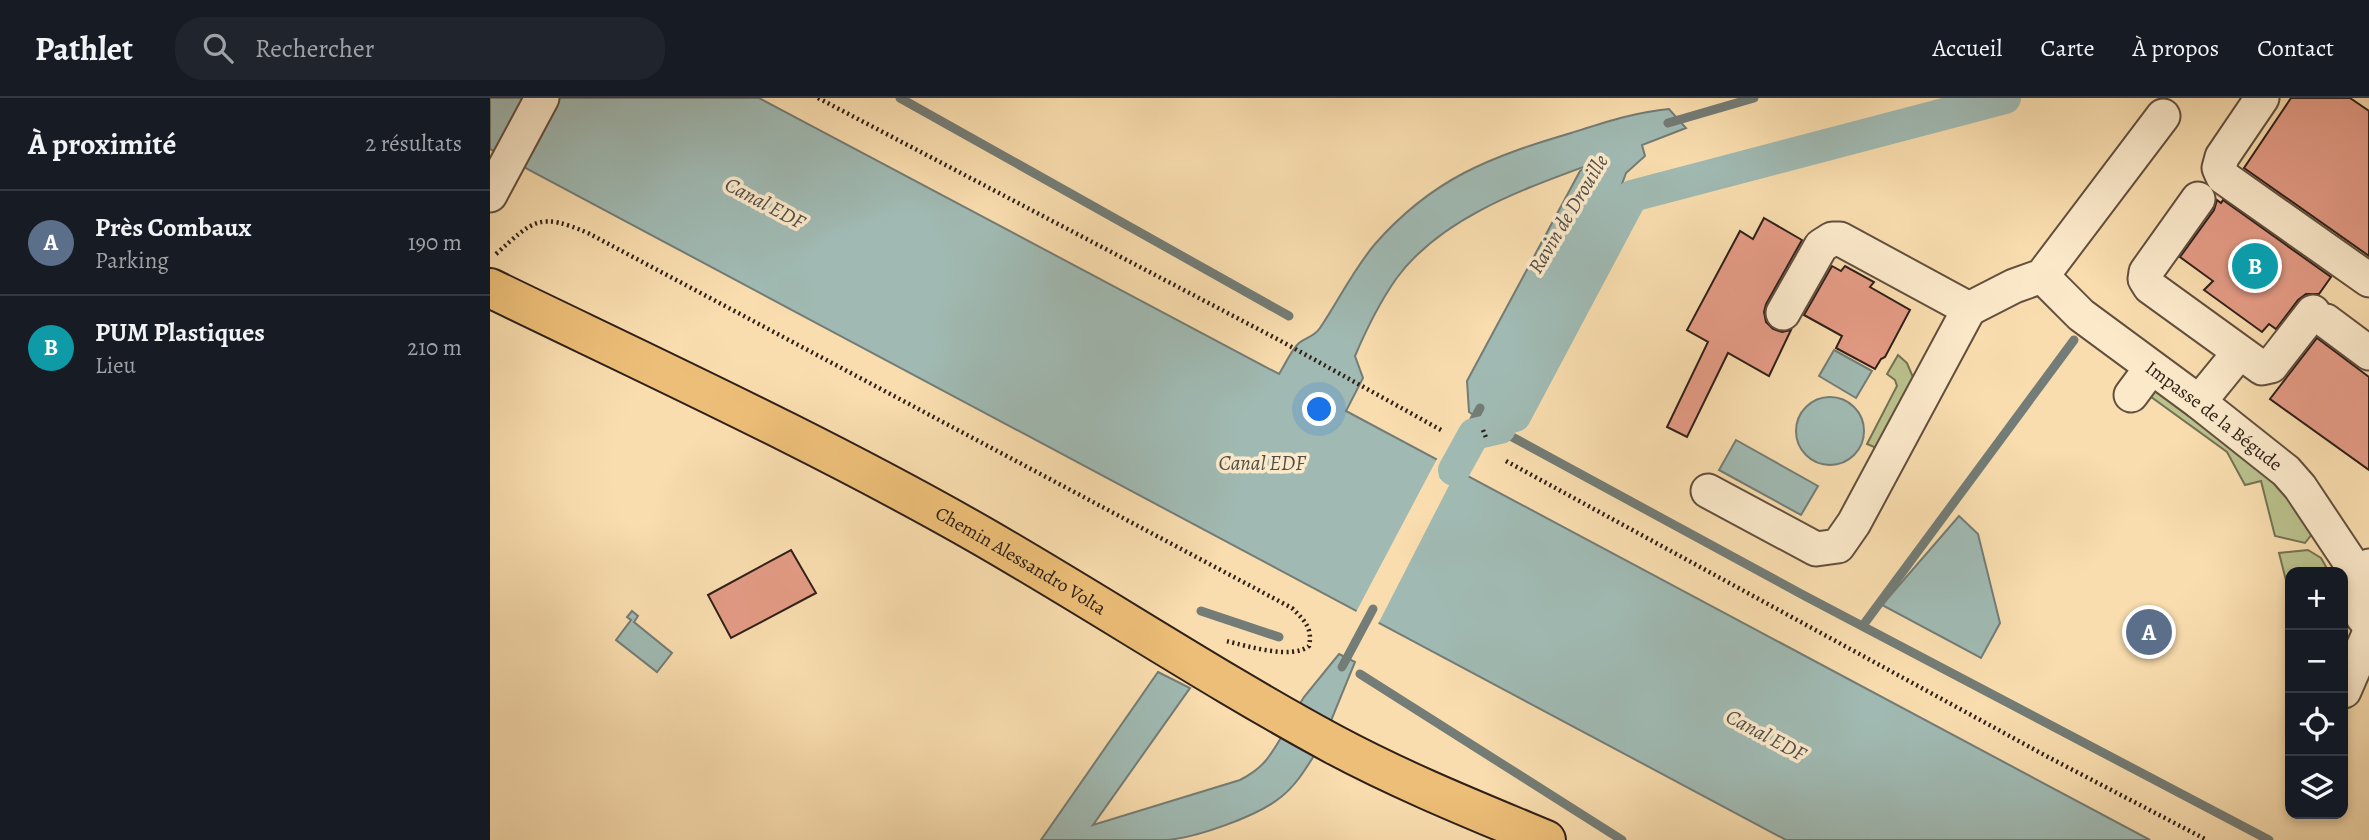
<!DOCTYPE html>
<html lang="fr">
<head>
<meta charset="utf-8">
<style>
	:root { --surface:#171b24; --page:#20242c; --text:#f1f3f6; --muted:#9ea1a6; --line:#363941; --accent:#c59692 }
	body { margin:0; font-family:Alegreya,serif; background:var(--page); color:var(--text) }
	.controls { position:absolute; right:21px; bottom:21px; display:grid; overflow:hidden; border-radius:14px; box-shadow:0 4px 10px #0003 }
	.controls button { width:63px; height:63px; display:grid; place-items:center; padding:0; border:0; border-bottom:2px solid var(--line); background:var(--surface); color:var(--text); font:35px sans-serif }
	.you { position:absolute; left:830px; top:312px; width:24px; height:24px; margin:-18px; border:5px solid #fff; border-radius:50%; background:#1a73e8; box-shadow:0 0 0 10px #1a73e833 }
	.badge { display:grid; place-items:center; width:46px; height:46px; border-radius:50%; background:var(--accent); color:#fff; font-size:23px; font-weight:700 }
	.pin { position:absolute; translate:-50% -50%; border:4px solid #fff; box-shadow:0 2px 7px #0006 }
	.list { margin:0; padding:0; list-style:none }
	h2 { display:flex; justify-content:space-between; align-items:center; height:91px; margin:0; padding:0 28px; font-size:30px }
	h2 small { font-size:23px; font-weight:400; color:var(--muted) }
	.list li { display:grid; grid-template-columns:46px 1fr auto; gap:21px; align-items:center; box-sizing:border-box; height:105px; padding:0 28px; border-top:2px solid var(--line) }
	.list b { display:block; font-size:26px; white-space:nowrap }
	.list p { margin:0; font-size:23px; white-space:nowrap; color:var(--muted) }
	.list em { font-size:23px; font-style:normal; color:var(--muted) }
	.icon { flex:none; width:38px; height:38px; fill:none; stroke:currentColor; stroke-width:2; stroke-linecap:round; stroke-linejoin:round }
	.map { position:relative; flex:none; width:1879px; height:742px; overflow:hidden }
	header { display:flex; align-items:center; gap:42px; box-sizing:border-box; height:98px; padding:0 35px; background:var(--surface); border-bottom:2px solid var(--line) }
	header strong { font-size:33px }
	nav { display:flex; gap:38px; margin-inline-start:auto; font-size:24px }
	.search { width:490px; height:63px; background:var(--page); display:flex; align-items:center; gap:18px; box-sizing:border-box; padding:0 24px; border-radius:28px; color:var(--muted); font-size:26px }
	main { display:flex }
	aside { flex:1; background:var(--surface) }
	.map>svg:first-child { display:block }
	.green { fill:#bac28d; stroke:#747154; stroke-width:2 }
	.water { fill:#a0bab3; stroke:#737c76; stroke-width:2 }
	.pier { fill:#f9ddae }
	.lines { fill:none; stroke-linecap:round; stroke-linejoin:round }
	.stream { stroke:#737c76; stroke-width:9 }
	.canal { stroke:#a0bab3; stroke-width:32 }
	.building { fill:#e49b85; stroke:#2f201a; stroke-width:2 }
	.minor-casing { stroke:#624f3f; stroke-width:37 }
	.major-casing { stroke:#2f201a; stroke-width:42 }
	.path { stroke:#2f201a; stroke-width:4.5; stroke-dasharray:2 3.5; stroke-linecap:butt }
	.minor { stroke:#fbe9ca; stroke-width:33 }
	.major { stroke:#ecbe77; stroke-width:38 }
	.labels { text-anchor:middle; stroke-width:7; stroke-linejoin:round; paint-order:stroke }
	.street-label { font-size:19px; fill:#2f201a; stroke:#fbe9ca }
	.water-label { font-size:21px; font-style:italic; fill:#514e48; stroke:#fbe9ca }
</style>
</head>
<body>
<header>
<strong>Pathlet</strong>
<div class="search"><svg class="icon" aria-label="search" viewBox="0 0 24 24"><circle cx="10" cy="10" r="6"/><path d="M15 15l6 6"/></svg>Rechercher</div>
<nav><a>Accueil</a><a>Carte</a><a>À propos</a><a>Contact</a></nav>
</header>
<main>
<aside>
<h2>À proximité<small>2 résultats</small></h2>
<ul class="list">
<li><span class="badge" style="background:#5c6f8a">A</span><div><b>Près Combaux</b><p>Parking</p></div><em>190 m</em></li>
<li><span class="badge" style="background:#0f9aa8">B</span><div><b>PUM Plastiques</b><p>Lieu</p></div><em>210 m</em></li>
</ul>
</aside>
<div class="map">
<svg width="1879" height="742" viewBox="0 0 1879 742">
	<rect width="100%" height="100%" fill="#f9ddae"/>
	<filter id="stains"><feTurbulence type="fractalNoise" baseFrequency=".00286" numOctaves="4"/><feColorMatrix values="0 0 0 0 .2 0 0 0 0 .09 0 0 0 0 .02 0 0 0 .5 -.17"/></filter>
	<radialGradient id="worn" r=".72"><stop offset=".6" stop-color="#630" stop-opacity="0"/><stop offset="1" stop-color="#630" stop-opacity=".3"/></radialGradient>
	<!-- green -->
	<path class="green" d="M 1408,257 L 1417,265 L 1425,284 L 1391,352 L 1377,346 L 1407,288 L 1405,282 L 1397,276 Z
		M 1662,288 L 1745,347 L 1797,395 L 1822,436 L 1815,445 L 1785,438 L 1771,383 L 1755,387 L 1737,354 L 1657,296 Z
		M 1818,452 L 1831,460 L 1839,474 L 1800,474 L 1800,498 L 1789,455 Z"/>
	<!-- water -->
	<path class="water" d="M 0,0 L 269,0 L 789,276 C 795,267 801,252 809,245 C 816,239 824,239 830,230 C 849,202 863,172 885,146 C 943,80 1000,59 1081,35 C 1113,25 1145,14 1179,11 L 1196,30 L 1152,47 L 1155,58 L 1136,75 L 1127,100 L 1016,307 L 992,322 L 979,314 L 977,283 L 1090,73 L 1104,65 C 1034,91 951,119 906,181 C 890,204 876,232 865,258 L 873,280 L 856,313 L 1660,742 L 1296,742 L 0,51 Z
		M 1344,252 L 1382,273 L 1366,300 L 1329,278 Z
		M1306 333a34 34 0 1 1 68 0a34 34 0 1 1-68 0Z
		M 1246,342 L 1328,388 L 1311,417 L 1229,372 Z
		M 1469,418 L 1488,436 L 1510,525 L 1491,560 L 1392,507 Z
		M 142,513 L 148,518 L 144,524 L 182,555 L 167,574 L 126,542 L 141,522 L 137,519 Z
		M 849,556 L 865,564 L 838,630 L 806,612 L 814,599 Z
		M 668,574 L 700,590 L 603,727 L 750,682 C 773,670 779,660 792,638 L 825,656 C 815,672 806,687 791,699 C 768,718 706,740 676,742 C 635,742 592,742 551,742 Z"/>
	<!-- pier -->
	<path class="pier" d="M 948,359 L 968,370 L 887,528 L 865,516 Z"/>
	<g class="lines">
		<!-- stream -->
		<path class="stream" d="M 410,0 L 799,218
			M 1178,25 L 1264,0
			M 1013,334 L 1315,498 L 1779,742
			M 954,378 L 990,310
			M 711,513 L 789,539
			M 1374,526 L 1584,242
			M 852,569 L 883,511
			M 870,576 L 1132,742"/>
		<!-- canal -->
		<path class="canal" d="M 964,372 L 984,336 L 1010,330 L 1009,322 L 1025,318 L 1142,98 L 1515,0"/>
	</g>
	<!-- building -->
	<path class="building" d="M 1801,0 L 1860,0 L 1879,13 L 1879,158 L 1754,70 Z
		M 1727,102 L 1731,105 L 1733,102 L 1841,179 L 1829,196 L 1816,196 L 1808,202 L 1786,231 L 1779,226 L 1772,234 L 1714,192 L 1723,183 L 1690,159 L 1724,112 Z
		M 1274,120 L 1312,142 L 1276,206 L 1274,214 L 1276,224 L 1283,231 L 1292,234 L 1301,232 L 1279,278 L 1238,255 L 1197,339 L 1177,329 L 1218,244 L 1197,232 L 1250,133 L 1263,141 Z
		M 1342,168 L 1351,173 L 1355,168 L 1384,184 L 1380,189 L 1420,212 L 1395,259 L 1391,261 L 1385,271 L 1346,250 L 1352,238 L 1314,217 Z
		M 1827,240 L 1879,279 L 1879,372 L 1780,301 Z
		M 301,452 L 326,495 L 241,540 L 218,497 Z"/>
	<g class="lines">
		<!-- minor casing -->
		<g class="minor-casing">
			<g id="minor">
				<path d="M 1772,0 L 1732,59 L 1729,70 L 1733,79 L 1879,182"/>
				<path d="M 0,97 L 52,0"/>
				<path d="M 1708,101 L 1656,174 L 1655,181 L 1660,189 L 1772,270 L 1781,268 L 1823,214"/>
				<path id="s1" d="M 1552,178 L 1591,217 L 1709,304 L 1796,373 L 1810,389 L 1870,479"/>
				<path d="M 1293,215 L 1331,148 L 1342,141 L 1350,141 L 1479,211 L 1524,188 L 1552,178 L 1673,18"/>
				<path d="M 1836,223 L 1879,255"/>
				<path d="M 1641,297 L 1661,270"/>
				<path d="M 1709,304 L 1749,255"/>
				<path d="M 1218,393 L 1326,451 L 1348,448 L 1364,425 L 1479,211"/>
				<path d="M 1879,468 C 1863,485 1861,509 1879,526"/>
				<path d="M 1854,593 L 1879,536"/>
			</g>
		</g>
		<!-- major casing -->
		<g class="major-casing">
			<g id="major">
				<path id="s2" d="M 0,190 C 165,270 333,347 492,438 C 610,506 723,581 843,646 C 912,683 984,712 1056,742"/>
			</g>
		</g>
		<!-- path -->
		<path class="path" d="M 328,0 L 789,242 L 951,332
			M 6,156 C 44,122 49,114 98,135 L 802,510 C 814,522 823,530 819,548 C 801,562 758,548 736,543
			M 993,332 L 997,342
			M 1016,363 L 1558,659 L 1717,742"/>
		<!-- minor -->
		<use href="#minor" class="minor"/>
		<!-- major -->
		<use href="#major" class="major"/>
	</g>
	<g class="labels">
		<!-- street labels -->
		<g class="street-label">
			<text dy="7" stroke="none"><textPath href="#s1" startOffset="222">Impasse de la Bégude</textPath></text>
			<text dy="7" stroke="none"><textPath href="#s2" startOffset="597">Chemin Alessandro Volta</textPath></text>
		</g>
		<!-- water labels -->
		<g class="water-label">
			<text transform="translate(275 105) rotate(28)" y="7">Canal EDF</text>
			<text transform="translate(1078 116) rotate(-59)" y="7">Ravin de Drouille</text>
			<text x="772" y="372">Canal EDF</text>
			<text transform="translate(1276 637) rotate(28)" y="7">Canal EDF</text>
		</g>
	</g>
	<rect width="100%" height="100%" filter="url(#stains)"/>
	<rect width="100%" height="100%" fill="url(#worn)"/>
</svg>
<div class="controls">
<button>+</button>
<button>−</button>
<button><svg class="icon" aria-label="locate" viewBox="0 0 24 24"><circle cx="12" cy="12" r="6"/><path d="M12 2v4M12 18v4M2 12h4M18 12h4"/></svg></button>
<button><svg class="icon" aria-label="layers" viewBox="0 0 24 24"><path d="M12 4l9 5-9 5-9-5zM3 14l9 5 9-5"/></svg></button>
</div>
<div class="you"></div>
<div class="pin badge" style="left:1659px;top:534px;background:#5c6f8a">A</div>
<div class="pin badge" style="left:1765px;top:168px;background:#0f9aa8">B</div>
</div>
</main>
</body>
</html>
